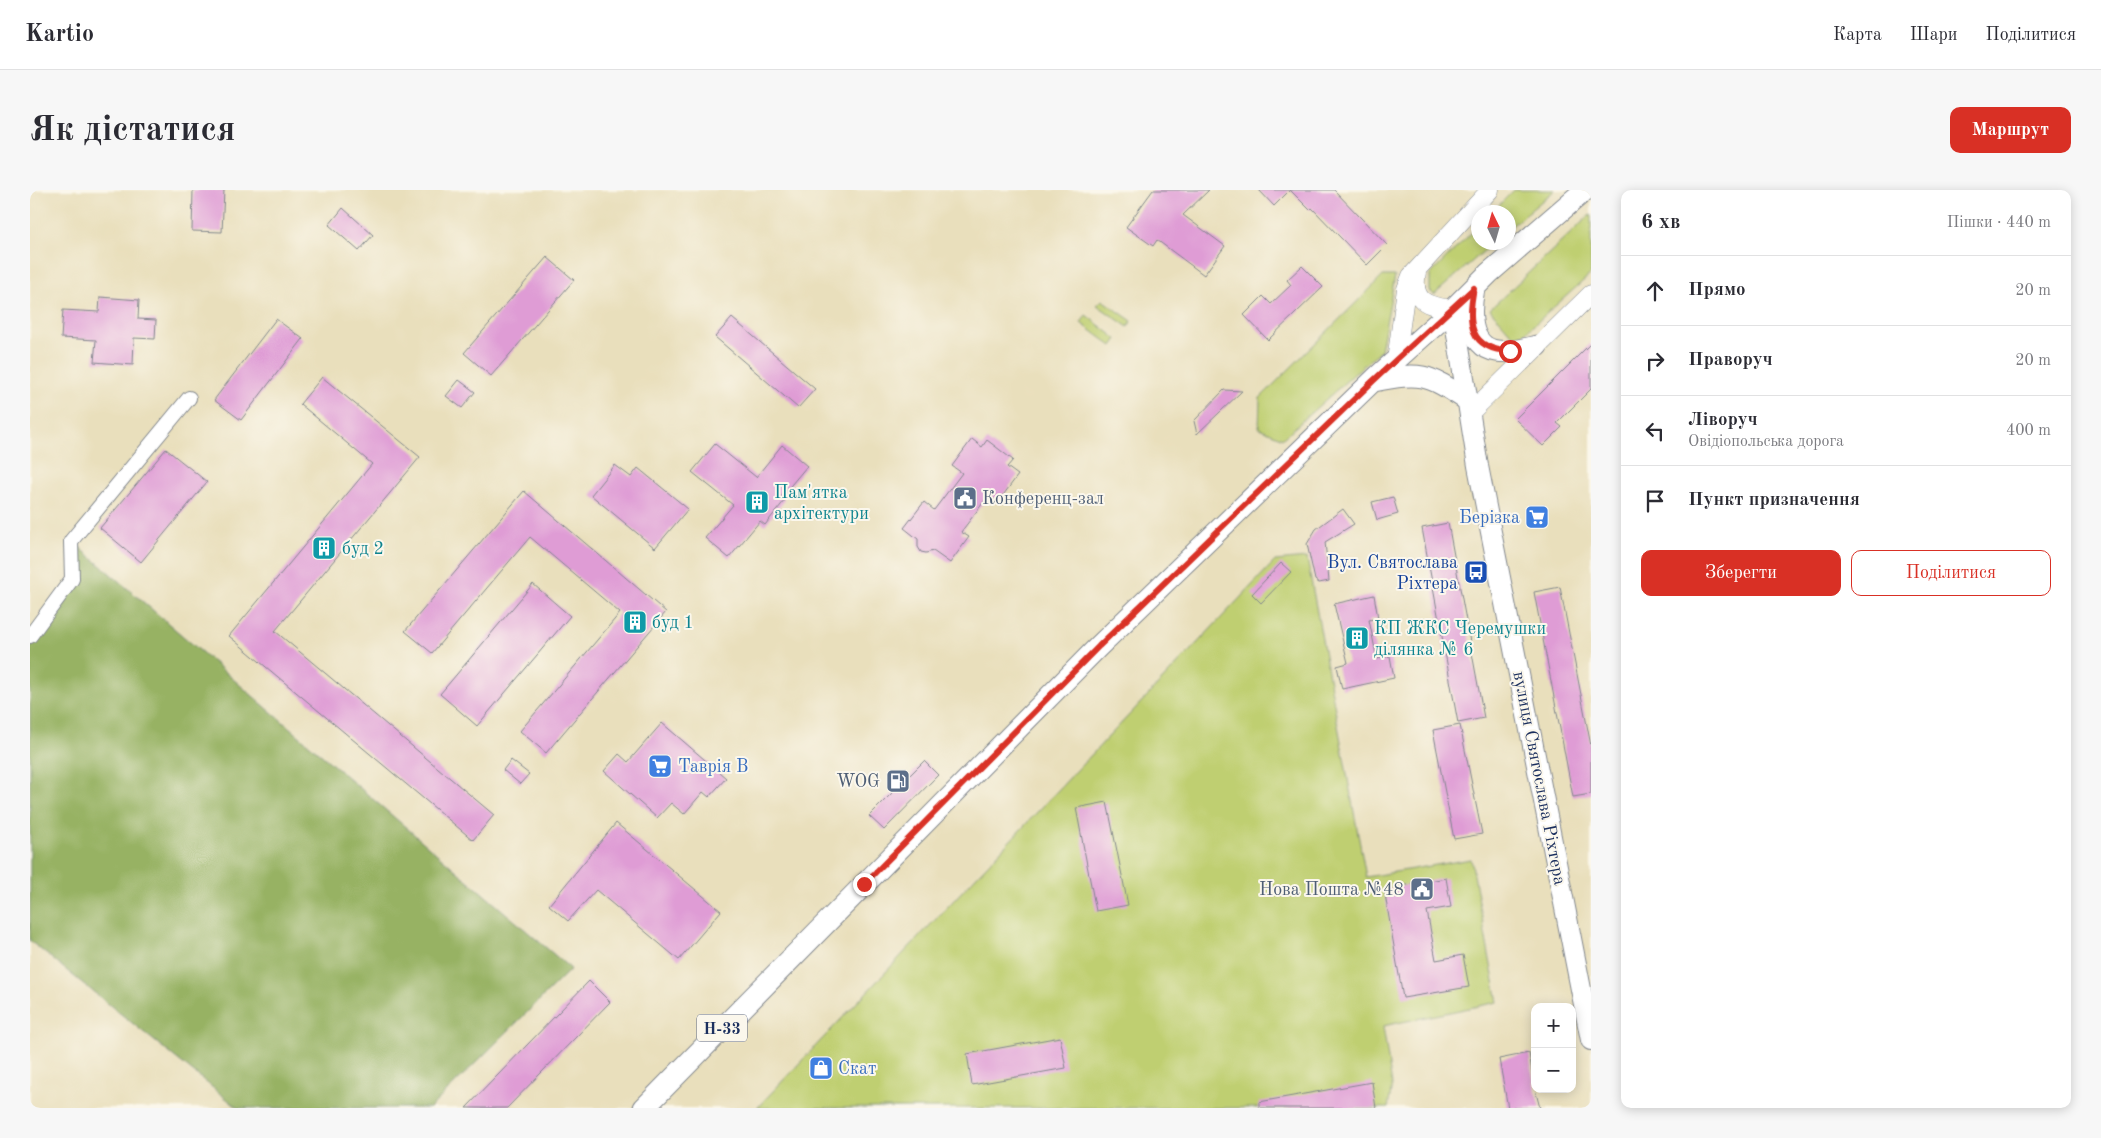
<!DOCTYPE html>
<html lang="uk">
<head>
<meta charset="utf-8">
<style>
	:root { --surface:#fff; --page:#f7f7f7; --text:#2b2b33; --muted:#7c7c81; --line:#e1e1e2; --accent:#d93025 }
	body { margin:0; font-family:"Old Standard TT",serif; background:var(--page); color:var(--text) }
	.controls { position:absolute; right:15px; bottom:15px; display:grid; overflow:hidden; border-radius:10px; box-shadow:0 2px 12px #0003 }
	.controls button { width:45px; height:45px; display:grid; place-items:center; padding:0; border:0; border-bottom:1px solid var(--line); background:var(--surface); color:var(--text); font:25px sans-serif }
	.compass { position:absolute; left:1441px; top:15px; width:45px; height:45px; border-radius:50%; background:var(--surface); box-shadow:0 2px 12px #0003; rotate:355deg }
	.stop { position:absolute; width:15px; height:15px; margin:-11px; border:4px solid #d93025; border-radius:50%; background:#fff }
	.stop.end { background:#d93025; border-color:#fff; box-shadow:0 1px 5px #0008 }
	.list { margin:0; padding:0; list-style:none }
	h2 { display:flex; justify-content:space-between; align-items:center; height:65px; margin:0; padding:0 20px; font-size:21px }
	h2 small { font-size:16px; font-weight:400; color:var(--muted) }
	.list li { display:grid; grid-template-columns:32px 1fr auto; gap:15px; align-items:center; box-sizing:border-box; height:70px; padding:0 20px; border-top:1px solid var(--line) }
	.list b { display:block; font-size:19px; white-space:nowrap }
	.list p { margin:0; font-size:16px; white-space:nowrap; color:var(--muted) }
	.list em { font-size:16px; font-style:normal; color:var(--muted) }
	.actions { display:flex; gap:10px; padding:15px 20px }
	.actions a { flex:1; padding:11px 0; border:1px solid var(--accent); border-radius:10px; text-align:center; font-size:18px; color:var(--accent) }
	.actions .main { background:var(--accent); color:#fff }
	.icon { flex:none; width:28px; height:28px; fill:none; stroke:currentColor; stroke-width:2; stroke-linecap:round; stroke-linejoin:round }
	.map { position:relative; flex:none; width:1561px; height:918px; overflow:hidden; border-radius:10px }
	header { display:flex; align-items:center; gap:30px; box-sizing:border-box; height:70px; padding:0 25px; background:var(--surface); border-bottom:1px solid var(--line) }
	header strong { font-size:24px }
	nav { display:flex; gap:28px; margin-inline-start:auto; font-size:18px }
	.intro { display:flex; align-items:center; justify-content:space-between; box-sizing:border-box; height:120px; padding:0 30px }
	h1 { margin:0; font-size:35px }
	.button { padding:12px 22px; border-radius:10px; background:var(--accent); color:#fff; font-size:18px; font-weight:700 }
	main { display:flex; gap:30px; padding:0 30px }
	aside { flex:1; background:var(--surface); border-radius:10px; box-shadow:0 2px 12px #0003 }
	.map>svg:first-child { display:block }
	.green { fill:#bfcf71; stroke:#6d7f68 }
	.forest { fill:#97b263; stroke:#597060 }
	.building { fill:#df9cd5 }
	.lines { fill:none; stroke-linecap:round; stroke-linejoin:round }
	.minor-casing { stroke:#82878d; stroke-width:16 }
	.tertiary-casing { stroke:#82878d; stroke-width:19 }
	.secondary-casing { stroke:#82878d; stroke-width:22 }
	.primary-casing { stroke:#82878d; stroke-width:23 }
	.minor { stroke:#fff; stroke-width:14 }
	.tertiary { stroke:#fff; stroke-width:18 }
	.secondary { stroke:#fff; stroke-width:20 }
	.primary { stroke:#fff; stroke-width:21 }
	.route { stroke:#d93025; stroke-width:6 }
	.labels { text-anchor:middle; stroke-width:4; stroke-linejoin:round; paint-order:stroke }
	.shield { fill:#fbf7ec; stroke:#5e6b89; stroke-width:1 }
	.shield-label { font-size:16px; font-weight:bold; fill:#1b2f5e }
	.culture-label { font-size:18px; fill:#0d838f; stroke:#fbf7ec; text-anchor:start }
	.service-label { font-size:18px; fill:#4e5e75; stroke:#fbf7ec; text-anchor:end }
	.shop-label { font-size:18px; fill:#366cbe; stroke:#fbf7ec; text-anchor:start }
	.transit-label { font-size:18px; fill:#164399; stroke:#fbf7ec; text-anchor:end }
	.street-label { font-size:18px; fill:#1b2f5e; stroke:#fbf7ec }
</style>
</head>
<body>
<header>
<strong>Kartio</strong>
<nav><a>Карта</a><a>Шари</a><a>Поділитися</a></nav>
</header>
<div class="intro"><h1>Як дістатися</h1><a class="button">Маршрут</a></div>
<main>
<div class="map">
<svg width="1561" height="918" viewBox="0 0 1561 918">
	<rect width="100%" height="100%" fill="#fbf7ec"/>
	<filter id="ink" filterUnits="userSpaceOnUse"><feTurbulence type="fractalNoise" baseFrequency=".02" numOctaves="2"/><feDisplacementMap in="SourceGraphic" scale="10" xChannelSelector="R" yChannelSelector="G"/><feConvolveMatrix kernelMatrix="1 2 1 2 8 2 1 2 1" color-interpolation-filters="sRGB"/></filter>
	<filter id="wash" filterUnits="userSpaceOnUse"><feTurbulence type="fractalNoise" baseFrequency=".0096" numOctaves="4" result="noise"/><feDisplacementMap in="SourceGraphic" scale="20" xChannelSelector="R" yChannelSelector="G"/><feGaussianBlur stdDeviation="1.12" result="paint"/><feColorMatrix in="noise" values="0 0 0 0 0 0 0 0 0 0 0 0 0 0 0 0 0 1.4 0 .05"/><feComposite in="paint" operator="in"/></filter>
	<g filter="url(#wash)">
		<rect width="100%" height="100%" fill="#e9dfbc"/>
		<!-- green -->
		<path class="green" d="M 1484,0 L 1525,0 L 1479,38 L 1478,22 L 1462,22 Z
			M 1561,24 L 1561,84 L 1487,150 L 1460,119 Z
			M 1448,36 L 1448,52 L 1463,53 L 1404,105 L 1400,101 L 1400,85 Z
			M 1353,86 L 1365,86 L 1351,160 L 1253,248 L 1229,238 L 1230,208 Z
			M 1072,110 L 1102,131 L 1098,137 L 1067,115 Z
			M 1056,125 L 1087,149 L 1082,156 L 1051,133 Z
			M 1277,368 L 1336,687 L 1441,669 L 1468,812 L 1353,836 L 1362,895 L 1358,918 L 727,918 L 1245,371 Z"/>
		<!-- forest -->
		<path class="forest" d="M 48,356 L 541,779 L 400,918 L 208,918 L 0,751 L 0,458 L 49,392 Z"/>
		<g id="blocks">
			<!-- building -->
			<path class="building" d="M 163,0 L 194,0 L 192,42 L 162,41 Z
				M 1123,0 L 1179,0 L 1153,25 L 1195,56 L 1174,85 L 1127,50 L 1123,56 L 1096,37 Z
				M 1229,0 L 1304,0 L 1357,55 L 1337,75 L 1282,18 L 1280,20 L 1260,0 L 1244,16 Z
				M 313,18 L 343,45 L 329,61 L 299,35 Z
				M 517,67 L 544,90 L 461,186 L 434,163 Z
				M 1272,76 L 1293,97 L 1238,150 L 1214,125 L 1233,106 L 1241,114 L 1261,95 L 1257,90 Z
				M 70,107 L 109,110 L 108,129 L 126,130 L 125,149 L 104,148 L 103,175 L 64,172 L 66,150 L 31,148 L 33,120 L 69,122 Z
				M 702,128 L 785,199 L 768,218 L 685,147 Z
				M 246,129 L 273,149 L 211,230 L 184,210 Z
				M 1561,153 L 1561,199 L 1527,233 L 1532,237 L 1513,256 L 1485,229 Z
				M 292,187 L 390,267 L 245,441 L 464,625 L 443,650 L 199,446 L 342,274 L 270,214 Z
				M 429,190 L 445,202 L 432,218 L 416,206 Z
				M 1194,200 L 1212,201 L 1167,244 L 1164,231 Z
				M 942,249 L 952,257 L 957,250 L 983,270 L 977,277 L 988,285 L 968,312 L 959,305 L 931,342 L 939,347 L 920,373 L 903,361 L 896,363 L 891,362 L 888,357 L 888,349 L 874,338 L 894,312 L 904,320 L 932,283 L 922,276 Z
				M 685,254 L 726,287 L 752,255 L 777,276 L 751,307 L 755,310 L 735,335 L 730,331 L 699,368 L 675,348 L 703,315 L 662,282 Z
				M 136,259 L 177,292 L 111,372 L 70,338 Z
				M 585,275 L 601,287 L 608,278 L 658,319 L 625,358 L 561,305 Z
				M 494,301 L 636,422 L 516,563 L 490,541 L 590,423 L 500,347 L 402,463 L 375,441 Z
				M 1363,307 L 1368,324 L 1347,330 L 1342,312 Z
				M 1313,319 L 1324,334 L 1295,352 L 1299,391 L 1289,393 L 1285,390 L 1277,354 L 1286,339 Z
				M 1418,333 L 1454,528 L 1428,533 L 1392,338 Z
				M 1251,373 L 1261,382 L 1231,413 L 1222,404 Z
				M 503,394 L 540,426 L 447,536 L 410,504 Z
				M 1530,397 L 1561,556 L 1561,604 L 1543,607 L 1504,402 Z
				M 1344,405 L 1348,428 L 1339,430 L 1347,469 L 1360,466 L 1364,488 L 1312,499 L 1307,476 L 1318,473 L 1304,414 Z
				M 632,533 L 696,588 L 679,607 L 673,602 L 654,624 L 641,613 L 627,628 L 574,581 L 589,564 L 598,572 Z
				M 1430,535 L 1452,644 L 1424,649 L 1403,540 Z
				M 481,570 L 499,584 L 490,594 L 473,580 Z
				M 894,571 L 908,585 L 854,640 L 839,626 Z
				M 1077,612 L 1098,715 L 1066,721 L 1046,618 Z
				M 586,633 L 691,721 L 649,770 L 566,700 L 538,731 L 519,715 Z
				M 1416,688 L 1421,717 L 1397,721 L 1406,770 L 1433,765 L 1439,797 L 1373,808 L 1354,699 Z
				M 559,791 L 580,812 L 477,918 L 436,918 Z
				M 1030,847 L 1036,878 L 942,895 L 937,864 Z
				M 1499,863 L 1505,899 L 1510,918 L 1478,918 L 1469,869 Z
				M 1342,892 L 1346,918 L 1229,918 L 1229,912 Z"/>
		</g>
	</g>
	<g filter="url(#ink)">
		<use href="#blocks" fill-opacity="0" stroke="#82878d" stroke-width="1"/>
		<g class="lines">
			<!-- minor casing -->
			<g class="minor-casing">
				<path id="minor" d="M 0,446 L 42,389 L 41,351 L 159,208"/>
			</g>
			<!-- tertiary casing -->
			<g class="tertiary-casing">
				<path id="tertiary" d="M 1387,82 C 1381,112 1397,116 1423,119
					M 1366,171 L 1376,99 L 1381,86 L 1460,0
					M 1439,224 L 1561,104"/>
			</g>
			<!-- secondary casing -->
			<g class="secondary-casing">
				<path id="secondary" d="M 1423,119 L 1448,276 L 1561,850"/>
			</g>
			<!-- primary casing -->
			<g class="primary-casing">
				<path id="primary" d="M 1444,98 C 1440,119 1437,157 1467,161 C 1480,163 1494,159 1507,156
					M 1344,191 C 1391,182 1396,183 1437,210
					M 614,918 L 1069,456 L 1348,186 L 1423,119 L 1459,83 L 1555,0"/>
			</g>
			<!-- minor -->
			<use href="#minor" class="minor"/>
			<!-- tertiary -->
			<use href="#tertiary" class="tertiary"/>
			<!-- secondary -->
			<use href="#secondary" class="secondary"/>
			<!-- primary -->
			<use href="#primary" class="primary"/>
		</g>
	</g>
	<g class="lines" filter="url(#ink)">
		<!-- route -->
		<path class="route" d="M 834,694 L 1069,456 L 1343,191 L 1444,98 C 1437,132 1439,160 1480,161"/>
	</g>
	<!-- icons -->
	<defs>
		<g id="civic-square" transform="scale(1.25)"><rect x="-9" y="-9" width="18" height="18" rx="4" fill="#5c6f8a" stroke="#fbf7ec"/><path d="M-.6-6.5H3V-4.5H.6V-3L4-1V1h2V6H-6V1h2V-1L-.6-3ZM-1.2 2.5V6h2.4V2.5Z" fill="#fff"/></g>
		<g id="building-square" transform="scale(1.25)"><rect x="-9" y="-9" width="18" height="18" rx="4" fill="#0f9aa8" stroke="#fbf7ec"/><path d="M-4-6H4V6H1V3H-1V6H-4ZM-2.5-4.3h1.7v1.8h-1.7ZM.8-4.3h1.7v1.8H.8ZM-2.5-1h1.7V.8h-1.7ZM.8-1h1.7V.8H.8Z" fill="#fff"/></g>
		<g id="supermarket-square" transform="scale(1.25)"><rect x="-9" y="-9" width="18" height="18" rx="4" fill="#3f7fe0" stroke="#fbf7ec"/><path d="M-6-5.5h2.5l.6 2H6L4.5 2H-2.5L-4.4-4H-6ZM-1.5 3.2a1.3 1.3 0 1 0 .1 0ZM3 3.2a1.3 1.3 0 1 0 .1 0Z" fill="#fff"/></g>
		<g id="bus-square" transform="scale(1.25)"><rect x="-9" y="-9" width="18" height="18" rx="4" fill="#1a4fb4" stroke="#fbf7ec"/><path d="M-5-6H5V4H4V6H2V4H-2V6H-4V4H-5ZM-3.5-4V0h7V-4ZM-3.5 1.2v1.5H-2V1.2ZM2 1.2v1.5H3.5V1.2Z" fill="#fff"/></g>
		<g id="fuel-square" transform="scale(1.25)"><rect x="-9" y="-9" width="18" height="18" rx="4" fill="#5c6f8a" stroke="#fbf7ec"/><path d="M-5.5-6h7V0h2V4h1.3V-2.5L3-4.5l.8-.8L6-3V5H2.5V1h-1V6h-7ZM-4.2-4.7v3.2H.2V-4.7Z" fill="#fff"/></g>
		<g id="shop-square" transform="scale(1.25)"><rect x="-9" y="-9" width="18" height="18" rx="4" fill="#3f7fe0" stroke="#fbf7ec"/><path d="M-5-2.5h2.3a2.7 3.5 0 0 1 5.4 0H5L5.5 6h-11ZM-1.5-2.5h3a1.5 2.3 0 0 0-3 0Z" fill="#fff"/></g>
	</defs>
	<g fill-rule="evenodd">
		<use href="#civic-square" x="935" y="308"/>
		<use href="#building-square" x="727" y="312"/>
		<use href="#supermarket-square" x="1507" y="327"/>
		<use href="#building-square" x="294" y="358"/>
		<use href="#bus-square" x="1446" y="382"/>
		<use href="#building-square" x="605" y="432"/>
		<use href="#building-square" x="1327" y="448"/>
		<use href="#supermarket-square" x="630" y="576"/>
		<use href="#fuel-square" x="868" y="591"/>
		<use href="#civic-square" x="1392" y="699"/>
		<use href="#shop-square" x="791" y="878"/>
	</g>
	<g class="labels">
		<!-- shield labels -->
		<rect class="shield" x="667" y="824.5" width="50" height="27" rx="4"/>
		<g class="shield-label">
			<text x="692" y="844">Н-33</text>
		</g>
		<!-- culture labels -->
		<g class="culture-label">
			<text x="744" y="308">Пам'ятка<tspan x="744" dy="21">архітектури</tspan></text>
			<text x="312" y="364">буд 2</text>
			<text x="622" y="438">буд 1</text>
			<text x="1344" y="444">КП ЖКС Черемушки<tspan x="1344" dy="21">ділянка № 6</tspan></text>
		</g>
		<!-- service labels -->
		<g class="service-label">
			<text x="952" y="314" text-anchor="start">Конференц-зал</text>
			<text x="850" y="597">WOG</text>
			<text x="1374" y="705">Нова Пошта №48</text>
		</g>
		<!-- shop labels -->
		<g class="shop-label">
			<text x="1490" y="333" text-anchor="end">Берізка</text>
			<text x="648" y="582">Таврія В</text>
			<text x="808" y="884">Скат</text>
		</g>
		<!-- transit labels -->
		<g class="transit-label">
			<text x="1428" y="378">Вул. Святослава<tspan x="1428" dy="21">Ріхтера</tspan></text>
		</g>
		<!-- street labels -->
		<g class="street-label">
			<text transform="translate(1510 588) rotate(79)" y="6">вулиця Святослава Ріхтера</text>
		</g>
	</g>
</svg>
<div class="controls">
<button>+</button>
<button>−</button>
</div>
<svg class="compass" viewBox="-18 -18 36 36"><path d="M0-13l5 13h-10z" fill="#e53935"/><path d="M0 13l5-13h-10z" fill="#7c7c81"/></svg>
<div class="stop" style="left:1480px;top:161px"></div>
<div class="stop end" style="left:834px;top:694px"></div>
</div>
<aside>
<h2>6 хв<small>Пішки · 440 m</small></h2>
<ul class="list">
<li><svg class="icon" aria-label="ahead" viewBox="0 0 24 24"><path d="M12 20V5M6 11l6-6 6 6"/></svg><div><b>Прямо</b></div><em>20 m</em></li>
<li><svg class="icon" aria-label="right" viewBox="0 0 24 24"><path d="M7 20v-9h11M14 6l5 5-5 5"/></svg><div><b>Праворуч</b></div><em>20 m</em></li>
<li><svg class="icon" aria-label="left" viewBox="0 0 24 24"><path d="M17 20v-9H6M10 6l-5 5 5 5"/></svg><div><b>Ліворуч</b><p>Овідіопольська дорога</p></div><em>400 m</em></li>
<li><svg class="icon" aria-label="arrive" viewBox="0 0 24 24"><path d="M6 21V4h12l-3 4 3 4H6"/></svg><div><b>Пункт призначення</b></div></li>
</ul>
<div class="actions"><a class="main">Зберегти</a><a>Поділитися</a></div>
</aside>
</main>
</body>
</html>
